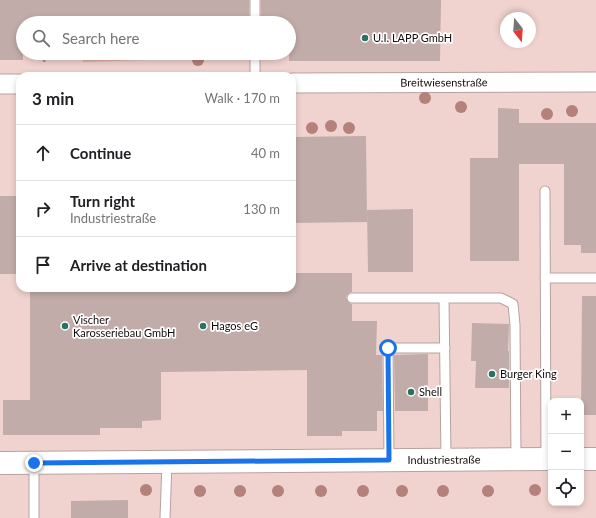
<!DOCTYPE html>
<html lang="en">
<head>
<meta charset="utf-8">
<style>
	:root { --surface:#fff; --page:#f2f2f2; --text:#202124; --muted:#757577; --line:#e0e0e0 }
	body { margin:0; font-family:Lato,sans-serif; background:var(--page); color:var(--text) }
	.controls { position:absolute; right:12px; bottom:12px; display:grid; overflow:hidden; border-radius:8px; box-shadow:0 2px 6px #0003 }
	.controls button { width:36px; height:36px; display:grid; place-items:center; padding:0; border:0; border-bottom:1px solid var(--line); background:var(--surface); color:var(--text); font:20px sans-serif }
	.compass { position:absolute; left:500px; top:12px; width:36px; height:36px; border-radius:50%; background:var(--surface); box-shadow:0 2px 6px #0003; rotate:163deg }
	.stop { position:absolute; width:12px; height:12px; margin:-9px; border:3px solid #1a73e8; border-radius:50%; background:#fff }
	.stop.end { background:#1a73e8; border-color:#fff; box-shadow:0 1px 4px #0008 }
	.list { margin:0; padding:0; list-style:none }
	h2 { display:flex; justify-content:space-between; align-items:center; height:52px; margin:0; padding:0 16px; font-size:17px }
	h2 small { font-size:13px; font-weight:400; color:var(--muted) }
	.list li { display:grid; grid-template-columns:26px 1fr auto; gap:12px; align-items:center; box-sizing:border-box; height:56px; padding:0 16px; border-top:1px solid var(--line) }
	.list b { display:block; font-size:15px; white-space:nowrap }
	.list p { margin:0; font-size:13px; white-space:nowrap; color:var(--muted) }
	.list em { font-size:13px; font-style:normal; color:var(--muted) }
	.icon { flex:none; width:22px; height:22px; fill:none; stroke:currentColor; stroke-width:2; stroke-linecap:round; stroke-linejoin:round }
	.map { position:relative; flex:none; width:596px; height:518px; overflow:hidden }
	.search { position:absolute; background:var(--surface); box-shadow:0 2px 6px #0003; left:16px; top:16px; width:280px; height:44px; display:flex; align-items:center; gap:10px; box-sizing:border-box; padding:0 14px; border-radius:22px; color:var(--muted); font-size:15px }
	.panel { position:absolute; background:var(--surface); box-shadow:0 2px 6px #0003; left:16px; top:72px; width:280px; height:220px; border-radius:12px }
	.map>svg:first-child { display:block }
	.built { fill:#f0d3ce; fill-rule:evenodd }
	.green { fill:#e6b0a8 }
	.building { fill:#c1aca9 }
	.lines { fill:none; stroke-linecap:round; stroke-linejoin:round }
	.service-casing { stroke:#b7a29f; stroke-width:11 }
	.minor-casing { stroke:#b7a29f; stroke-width:21 }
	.tertiary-casing { stroke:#b7a29f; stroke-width:24 }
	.path { stroke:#9f8f8d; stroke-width:2.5; stroke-dasharray:3 3; stroke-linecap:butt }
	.service { stroke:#fff; stroke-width:9 }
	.minor { stroke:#fff; stroke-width:19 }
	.tertiary { stroke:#fff; stroke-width:22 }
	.tree { fill:#b4817b }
	.route { stroke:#1a73e8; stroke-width:5 }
	.poi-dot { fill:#2c7062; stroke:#fff; stroke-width:1.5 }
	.labels { text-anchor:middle; stroke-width:3.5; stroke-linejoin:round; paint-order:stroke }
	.poi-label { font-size:11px; fill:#140d0c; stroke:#fff; text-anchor:start }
	.street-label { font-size:11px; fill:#140d0c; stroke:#fff }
</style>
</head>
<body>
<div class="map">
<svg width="596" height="518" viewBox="0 0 596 518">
	<rect width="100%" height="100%" fill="#f9e3e0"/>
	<!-- built -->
	<path class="built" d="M 0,0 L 596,0 L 596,518 L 0,518 ZM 506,18 L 530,18 L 530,42 L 506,42 ZM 23,23 L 289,23 L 289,53 L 23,53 ZM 20,76 L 292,76 L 292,288 L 20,288 ZM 551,401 L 581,401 L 581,503 L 551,503 Z"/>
	<!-- green -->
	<path class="green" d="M 83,53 L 180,53 L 180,59 L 83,62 Z"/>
	<!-- building -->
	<path class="building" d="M 0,0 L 249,0 L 249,23 L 23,23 L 23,60 L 0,60 Z
		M 261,0 L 441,0 L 440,61 L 289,61 L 289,23 L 261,23 Z
		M 498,108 L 519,109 L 519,123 L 596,123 L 596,253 L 581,253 L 581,245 L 564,245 L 564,164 L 519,164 L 519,261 L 470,261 L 470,158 L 498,158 Z
		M 366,136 L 367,222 L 292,223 L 292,137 Z
		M 0,196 L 20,196 L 20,274 L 0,274 Z
		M 413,209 L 413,272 L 368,272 L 367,210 Z
		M 292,273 L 352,273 L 352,292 L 349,293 L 347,295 L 346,298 L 349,303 L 352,304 L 352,321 L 377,321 L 376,355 L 382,355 L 383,411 L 377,411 L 377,431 L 342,431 L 342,436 L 307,436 L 307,370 L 161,372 L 161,420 L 142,421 L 142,428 L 100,428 L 100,435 L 3,435 L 3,400 L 30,400 L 30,288 L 292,288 Z
		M 582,296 L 596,296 L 596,415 L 581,415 Z
		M 472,323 L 509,324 L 508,351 L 509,351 L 509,388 L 475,388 L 476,361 L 471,361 Z
		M 428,354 L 428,411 L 395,411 L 394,355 Z
		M 128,500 L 128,518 L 71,518 L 71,501 Z"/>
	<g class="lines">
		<!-- service casing -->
		<g class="service-casing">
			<path id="service" d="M 255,23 L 255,0
				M 255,76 L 255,53
				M 545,191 L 546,459
				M 545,278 L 596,278
				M 352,298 L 501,298 L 513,304 L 515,325 L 516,459
				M 444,298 L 446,460
				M 389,460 L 388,348 L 445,348
				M 34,463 L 34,518
				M 165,518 L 167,462"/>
		</g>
		<!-- minor casing -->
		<g class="minor-casing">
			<g id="minor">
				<path id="s1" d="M 292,83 L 596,82"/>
				<path d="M 0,84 L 20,84"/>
			</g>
		</g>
		<!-- tertiary casing -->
		<g class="tertiary-casing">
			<g id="tertiary">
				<path d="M 581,459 L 596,459"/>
				<path id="s2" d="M 0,463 L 551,459"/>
			</g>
		</g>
		<!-- path -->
		<path class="path" d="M 183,59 L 183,53
			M 44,62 L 45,53"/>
		<!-- service -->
		<use href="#service" class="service"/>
		<!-- minor -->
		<use href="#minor" class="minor"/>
		<!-- tertiary -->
		<use href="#tertiary" class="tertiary"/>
	</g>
	<!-- trees -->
	<g class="tree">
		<circle cx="198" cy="60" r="6"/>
		<circle cx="425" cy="98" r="6"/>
		<circle cx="461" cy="107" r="6"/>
		<circle cx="572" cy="111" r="6"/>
		<circle cx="547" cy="114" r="6"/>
		<circle cx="331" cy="126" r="6"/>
		<circle cx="312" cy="128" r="6"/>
		<circle cx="349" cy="128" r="6"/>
		<circle cx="146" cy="490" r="6"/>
		<circle cx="535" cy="490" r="6"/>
		<circle cx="200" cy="491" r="6"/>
		<circle cx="240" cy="491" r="6"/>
		<circle cx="278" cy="491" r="6"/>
		<circle cx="321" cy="491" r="6"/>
		<circle cx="363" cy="491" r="6"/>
		<circle cx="402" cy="491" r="6"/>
		<circle cx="443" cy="491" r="6"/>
		<circle cx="488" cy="491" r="6"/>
	</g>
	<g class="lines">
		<!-- route -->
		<path class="route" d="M 34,463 L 389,460 L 388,348"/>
	</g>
	<!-- markers -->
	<g class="poi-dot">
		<circle cx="365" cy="38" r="4"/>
		<circle cx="65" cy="326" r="4"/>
		<circle cx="203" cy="326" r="4"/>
		<circle cx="492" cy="374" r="4"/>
		<circle cx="411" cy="392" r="4"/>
	</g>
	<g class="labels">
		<!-- poi labels -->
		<g class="poi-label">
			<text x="373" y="42">U.I. LAPP GmbH</text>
			<text x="73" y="324">Vischer<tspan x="73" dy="13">Karosseriebau GmbH</tspan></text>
			<text x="211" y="330">Hagos eG</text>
			<text x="500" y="378">Burger King</text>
			<text x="419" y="396">Shell</text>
		</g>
		<!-- street labels -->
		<g class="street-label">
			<text dy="4" stroke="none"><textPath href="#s1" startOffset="152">Breitwiesenstraße</textPath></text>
			<text dy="4" stroke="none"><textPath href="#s2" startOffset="444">Industriestraße</textPath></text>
		</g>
	</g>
</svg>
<div class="controls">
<button>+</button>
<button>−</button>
<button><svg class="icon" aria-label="locate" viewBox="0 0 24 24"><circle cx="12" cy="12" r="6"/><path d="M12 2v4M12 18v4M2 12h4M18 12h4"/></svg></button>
</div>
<svg class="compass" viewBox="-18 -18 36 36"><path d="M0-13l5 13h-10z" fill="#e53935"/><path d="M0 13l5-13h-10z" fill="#757577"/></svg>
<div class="stop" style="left:388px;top:348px"></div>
<div class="stop end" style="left:34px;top:463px"></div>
<div class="search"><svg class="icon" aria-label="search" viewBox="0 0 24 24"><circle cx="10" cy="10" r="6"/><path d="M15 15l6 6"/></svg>Search here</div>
<section class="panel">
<h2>3 min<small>Walk · 170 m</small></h2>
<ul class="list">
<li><svg class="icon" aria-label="ahead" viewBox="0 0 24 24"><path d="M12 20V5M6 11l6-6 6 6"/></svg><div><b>Continue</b></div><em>40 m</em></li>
<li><svg class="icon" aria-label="right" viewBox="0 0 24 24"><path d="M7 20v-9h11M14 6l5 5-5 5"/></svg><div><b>Turn right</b><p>Industriestraße</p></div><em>130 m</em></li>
<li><svg class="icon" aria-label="arrive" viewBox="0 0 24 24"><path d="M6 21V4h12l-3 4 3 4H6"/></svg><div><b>Arrive at destination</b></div></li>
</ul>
</section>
</div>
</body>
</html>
